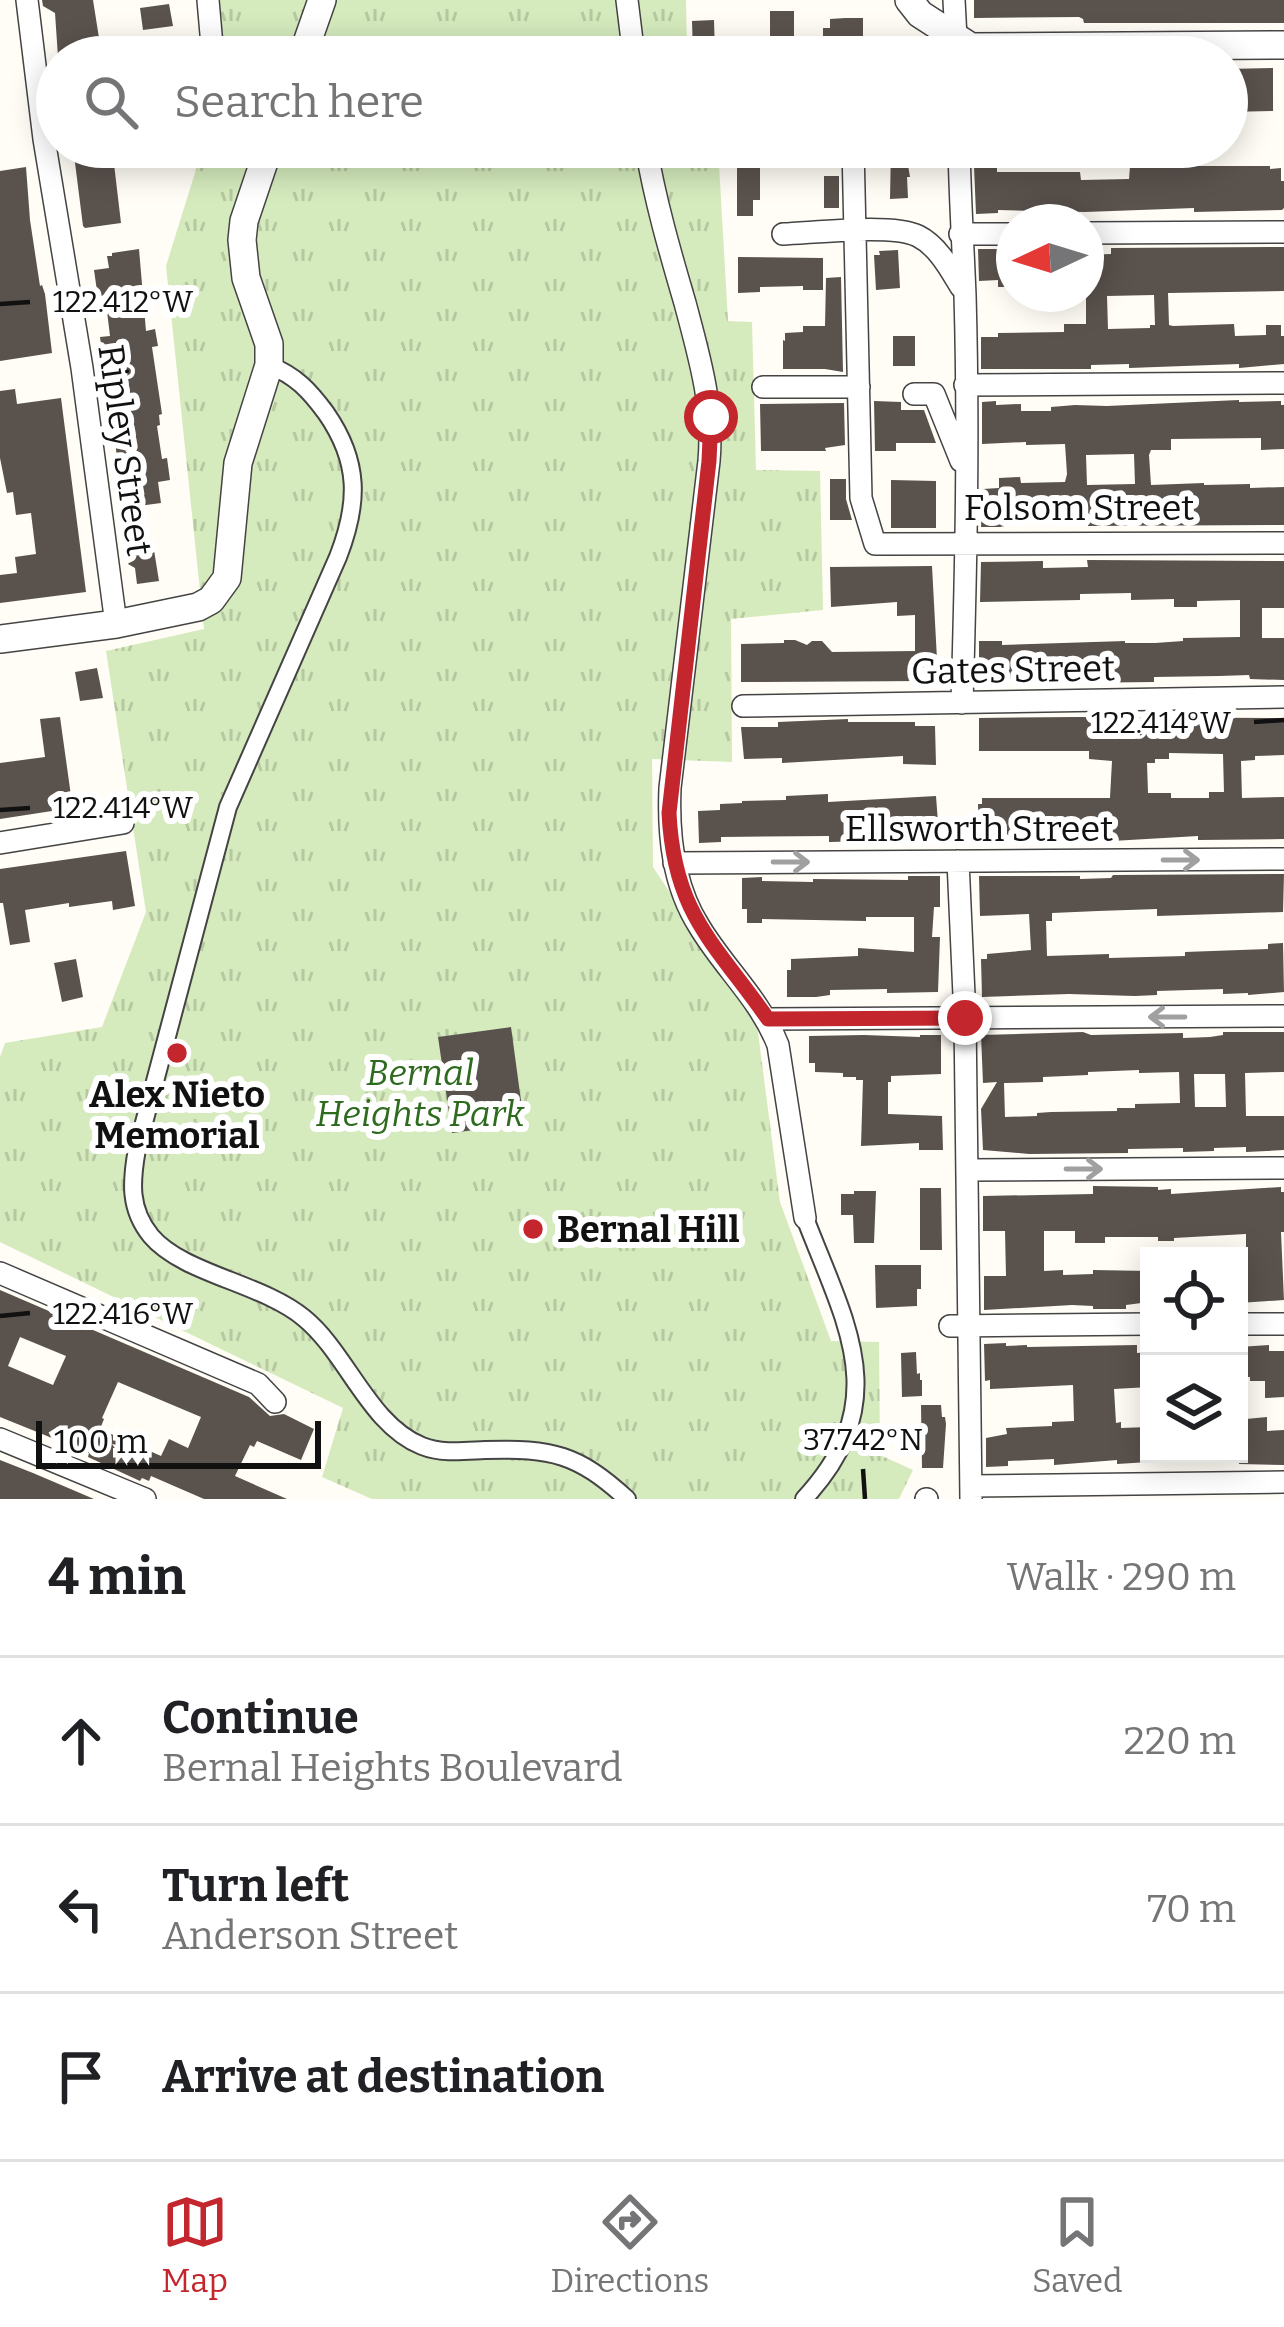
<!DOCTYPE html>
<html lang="en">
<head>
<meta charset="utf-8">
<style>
	:root { --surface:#fff; --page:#f6f6f6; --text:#202124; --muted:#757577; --line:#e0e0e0; --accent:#c4262e }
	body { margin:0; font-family:Bitter,serif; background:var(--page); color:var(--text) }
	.controls { position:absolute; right:36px; bottom:36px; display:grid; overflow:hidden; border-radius:0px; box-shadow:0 6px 30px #0003 }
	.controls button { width:108px; height:108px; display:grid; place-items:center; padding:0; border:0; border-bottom:3px solid var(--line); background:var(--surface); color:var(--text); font:60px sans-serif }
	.compass { position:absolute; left:996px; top:204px; width:108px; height:108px; border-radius:50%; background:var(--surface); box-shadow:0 6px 30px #0003; rotate:266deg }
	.scale { position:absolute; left:36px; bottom:30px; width:285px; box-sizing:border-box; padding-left:12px; border:6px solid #111; border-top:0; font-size:33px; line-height:42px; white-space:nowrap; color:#111; -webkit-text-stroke:9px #fff; paint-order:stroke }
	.stop { position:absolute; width:36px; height:36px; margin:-27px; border:9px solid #c4262e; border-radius:50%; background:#fff }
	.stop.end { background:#c4262e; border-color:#fff; box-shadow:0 3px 12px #0008 }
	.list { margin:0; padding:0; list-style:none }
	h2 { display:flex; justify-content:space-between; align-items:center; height:156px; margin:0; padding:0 48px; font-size:51px }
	h2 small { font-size:39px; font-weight:400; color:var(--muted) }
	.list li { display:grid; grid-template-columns:78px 1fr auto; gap:36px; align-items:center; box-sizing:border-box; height:168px; padding:0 48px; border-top:3px solid var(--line) }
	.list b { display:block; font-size:45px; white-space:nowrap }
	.list p { margin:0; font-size:39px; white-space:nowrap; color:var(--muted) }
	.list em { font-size:39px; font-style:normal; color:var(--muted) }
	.icon { flex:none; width:66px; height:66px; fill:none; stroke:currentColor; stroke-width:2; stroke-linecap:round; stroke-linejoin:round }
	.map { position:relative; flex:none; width:1284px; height:1499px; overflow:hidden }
	.search { position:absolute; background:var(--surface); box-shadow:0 6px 30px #0003; left:36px; right:36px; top:36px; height:132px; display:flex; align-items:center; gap:30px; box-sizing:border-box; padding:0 42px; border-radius:66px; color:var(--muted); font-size:45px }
	.sheet { height:660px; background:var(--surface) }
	nav { display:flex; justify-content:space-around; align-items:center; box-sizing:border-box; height:168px; border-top:3px solid var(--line); background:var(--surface); font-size:33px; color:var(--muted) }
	nav a { display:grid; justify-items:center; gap:6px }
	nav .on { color:var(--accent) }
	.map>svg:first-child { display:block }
	.park { fill:url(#park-tufts) }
	.building { fill:#5a524d; fill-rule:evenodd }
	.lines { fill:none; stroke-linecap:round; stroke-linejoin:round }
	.pedestrian-casing { stroke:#444; stroke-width:20 }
	.minor-casing { stroke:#444; stroke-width:24 }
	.tertiary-casing { stroke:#444; stroke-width:30 }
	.pedestrian { stroke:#fff; stroke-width:16 }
	.minor { stroke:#fff; stroke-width:21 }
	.tertiary { stroke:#fff; stroke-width:27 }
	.oneway { stroke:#a0a0a0 }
	.route { stroke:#c4262e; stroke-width:15 }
	.ticks { fill:none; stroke:#111; stroke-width:4.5 }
	.poi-dot { fill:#c4262e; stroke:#fff; stroke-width:4.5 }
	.labels { text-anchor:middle; stroke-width:12; stroke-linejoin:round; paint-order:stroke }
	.street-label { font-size:36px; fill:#111; stroke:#fff }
	.park-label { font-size:36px; font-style:italic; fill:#2f6b1f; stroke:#fff }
	.poi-label { font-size:36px; font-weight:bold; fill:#111; stroke:#fff }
	.ticks-label { font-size:30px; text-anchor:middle; fill:#111; stroke:#fff; stroke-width:12; stroke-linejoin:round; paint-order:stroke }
</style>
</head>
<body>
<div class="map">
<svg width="1284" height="1499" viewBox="0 0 1284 1499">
	<defs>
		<pattern id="park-tufts" width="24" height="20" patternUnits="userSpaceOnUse" patternTransform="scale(3)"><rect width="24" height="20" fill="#d5ebbd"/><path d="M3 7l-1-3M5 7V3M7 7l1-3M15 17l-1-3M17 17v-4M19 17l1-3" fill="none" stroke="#b6c8a1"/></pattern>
	</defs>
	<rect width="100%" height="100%" fill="#fffdf5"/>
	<!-- park -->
	<path class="park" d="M 220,0 L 686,0 L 687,57 L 224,57 Z
		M 203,147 L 718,147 L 728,321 L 752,322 L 756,470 L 820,471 L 823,610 L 731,619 L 732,762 L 652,759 L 653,867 L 757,1025 L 780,1202 L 831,1341 L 879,1342 L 880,1455 L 913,1470 L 899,1499 L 372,1499 L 322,1477 L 343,1408 L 0,1242 L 0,1057 L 5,1043 L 102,1027 L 146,912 L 106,651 L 204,629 L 166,266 Z"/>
	<!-- building -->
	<path class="building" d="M 42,0 L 93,0 L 102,57 L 58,57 L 55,13 L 43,6 Z
		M 974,0 L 1284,0 L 1284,23 L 1084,23 L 1083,19 L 1079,17 L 974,18 Z
		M 169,4 L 173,26 L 143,30 L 140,8 Z
		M 770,11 L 794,11 L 794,47 L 770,47 Z
		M 845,18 L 863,18 L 863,50 L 823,49 L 823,28 L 830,28 L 830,19 Z
		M 714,20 L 715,54 L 693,55 L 692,21 Z
		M 1273,68 L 1273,111 L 1227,112 L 1227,69 Z
		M 73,147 L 112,147 L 121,223 L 85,228 L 83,226 Z
		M 891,147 L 905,147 L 910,177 L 907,177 L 908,198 L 890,199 Z
		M 974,166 L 997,166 L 997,172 L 1080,172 L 1081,180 L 1129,179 L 1130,166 L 1270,166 L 1270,169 L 1281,168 L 1281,181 L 1284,181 L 1284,208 L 1282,210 L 1194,212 L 1194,208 L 1085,212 L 998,210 L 998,213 L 976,214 Z
		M 26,167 L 30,220 L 40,286 L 42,285 L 45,294 L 52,353 L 0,361 L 0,171 Z
		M 737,168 L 760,168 L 760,200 L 753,200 L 753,216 L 737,216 Z
		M 824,176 L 839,176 L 839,208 L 824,208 Z
		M 1284,247 L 1284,291 L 1168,293 L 1169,325 L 1173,326 L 1234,324 L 1235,336 L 1266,335 L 1266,325 L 1281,325 L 1281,336 L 1284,336 L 1284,364 L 1239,368 L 1239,364 L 1129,368 L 1129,364 L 1091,365 L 1091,369 L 981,369 L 981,337 L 998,337 L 998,333 L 1064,332 L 1064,324 L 1086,324 L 1086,255 L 1111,254 L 1111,248 ZM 1154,295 L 1155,325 L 1150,325 L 1150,328 L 1108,329 L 1107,296 Z
		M 139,249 L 146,331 L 155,329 L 158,346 L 152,347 L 162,414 L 159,415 L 160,425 L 157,426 L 162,459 L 167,458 L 170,480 L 158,482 L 161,503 L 131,507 L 129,486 L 120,487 L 115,440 L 108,433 L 114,429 L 113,420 L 121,419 L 118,401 L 131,399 L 126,369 L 105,372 L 100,337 L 110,336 L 105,295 L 101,296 L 100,291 L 97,291 L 94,270 L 109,268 L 107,256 L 112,256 L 112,253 Z
		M 978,249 L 1011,249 L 1014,287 L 998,287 L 998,280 L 979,281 Z
		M 898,250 L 900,288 L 876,290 L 874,255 L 880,255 L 879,251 Z
		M 738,257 L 823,258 L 823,290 L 803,290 L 803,286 L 760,287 L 760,292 L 738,293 Z
		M 841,277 L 843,372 L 825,369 L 783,369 L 783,340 L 785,341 L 785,333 L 803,332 L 803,326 L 825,326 L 826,278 Z
		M 893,336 L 915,336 L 915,366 L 893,366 Z
		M 15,389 L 17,404 L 61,398 L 86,592 L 0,603 L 0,575 L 17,573 L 15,557 L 36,554 L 31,513 L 16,515 L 13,492 L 7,493 L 0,458 L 0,391 Z
		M 1239,400 L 1239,402 L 1281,401 L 1281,405 L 1284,405 L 1284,449 L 1261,450 L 1261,438 L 1171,439 L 1171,450 L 1151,450 L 1149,455 L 1151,485 L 1204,483 L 1204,485 L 1250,484 L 1250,488 L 1284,487 L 1284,525 L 1088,526 L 1088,522 L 1076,521 L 1022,522 L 1000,527 L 981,527 L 983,489 L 999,488 L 999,478 L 1020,477 L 1021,483 L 1065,482 L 1067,474 L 1065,444 L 1026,445 L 1026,442 L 982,444 L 982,402 L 996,401 L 996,405 L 1021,404 L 1021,411 L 1051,411 L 1051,407 L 1075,405 L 1107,406 ZM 1134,454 L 1135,484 L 1087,485 L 1086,455 Z
		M 874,401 L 901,402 L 901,410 L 924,410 L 936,443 L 896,443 L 896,451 L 875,451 Z
		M 844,403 L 845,445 L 825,448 L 826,451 L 761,451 L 760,404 Z
		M 830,479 L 846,479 L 846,499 L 852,520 L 830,520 Z
		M 891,480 L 936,481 L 936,528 L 891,528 Z
		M 153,544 L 159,581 L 137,584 L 135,568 L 128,564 L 133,557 L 132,548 Z
		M 1087,560 L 1284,561 L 1284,608 L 1262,608 L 1262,638 L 1284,638 L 1284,680 L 1250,679 L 1249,675 L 1219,676 L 1154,677 L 1154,682 L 1066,683 L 1032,682 L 1032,678 L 1001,679 L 1001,681 L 992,681 L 991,687 L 979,687 L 979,641 L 1002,641 L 1002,645 L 1125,641 L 1125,643 L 1155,643 L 1183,641 L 1183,638 L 1240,637 L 1240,600 L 1197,601 L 1197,607 L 1174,607 L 1174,599 L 1131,600 L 1131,593 L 1080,594 L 1080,600 L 980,602 L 981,562 L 1043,561 L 1043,568 L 1088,567 Z
		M 932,566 L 938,678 L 925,678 L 925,681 L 741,682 L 741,644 L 784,643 L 784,640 L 795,640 L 807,645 L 812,641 L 822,641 L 832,652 L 915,651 L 915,615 L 897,616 L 897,602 L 831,607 L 830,567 Z
		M 97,668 L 103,698 L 80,701 L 75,672 Z
		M 60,717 L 72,803 L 51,806 L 52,811 L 0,819 L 0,763 L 45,757 L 40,719 Z
		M 1076,717 L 1284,718 L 1284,755 L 1255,756 L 1255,760 L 1241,761 L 1242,798 L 1284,797 L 1284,839 L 1198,840 L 1198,836 L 1112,841 L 1050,841 L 1050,837 L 979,838 L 978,804 L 982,804 L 982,798 L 1110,798 L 1112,761 L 1089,759 L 1089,751 L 979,751 L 979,718 ZM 1169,753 L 1223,754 L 1224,792 L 1209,792 L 1209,798 L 1171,798 L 1171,793 L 1148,793 L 1147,763 L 1155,763 L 1155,759 L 1169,759 Z
		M 848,719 L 848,722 L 915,722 L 915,726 L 935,726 L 936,765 L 903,764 L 903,756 L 782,763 L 782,758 L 744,759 L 741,727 L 778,727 L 778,722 Z
		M 828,794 L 828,802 L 936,796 L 939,836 L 917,840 L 829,842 L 829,836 L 721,837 L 721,842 L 699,843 L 698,811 L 720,810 L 720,804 L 742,803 L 742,801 L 786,800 L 786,796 Z
		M 126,851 L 135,906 L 113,910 L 112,901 L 69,907 L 69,903 L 25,910 L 30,942 L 10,945 L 3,903 L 0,903 L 0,869 Z
		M 1284,874 L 1283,912 L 1157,916 L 1157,909 L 1098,911 L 1052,913 L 1052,921 L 1046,921 L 1047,956 L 1109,954 L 1109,958 L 1185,956 L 1185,952 L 1268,949 L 1268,944 L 1283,943 L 1284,992 L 1248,995 L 1248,993 L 1223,994 L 1223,989 L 1157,991 L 1157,995 L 1135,996 L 1069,994 L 982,997 L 981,959 L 987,959 L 987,954 L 1031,950 L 1029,914 L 980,916 L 979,876 L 1080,876 L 1080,879 L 1111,878 L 1113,875 Z
		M 908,876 L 940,876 L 940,907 L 934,907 L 932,937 L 940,937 L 938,992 L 887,993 L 887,989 L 830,990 L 830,995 L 816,997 L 787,997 L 787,970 L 791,970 L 791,959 L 858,956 L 858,948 L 914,952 L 914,917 L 866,917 L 866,921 L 762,919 L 762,923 L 747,923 L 747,909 L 742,909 L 742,878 L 762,877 L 762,881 L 813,882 L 813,879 L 908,880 Z
		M 76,959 L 83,997 L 62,1002 L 54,963 Z
		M 511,1027 L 524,1123 L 452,1133 L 438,1037 Z
		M 1083,1032 L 1091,1035 L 1183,1033 L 1183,1038 L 1210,1037 L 1223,1035 L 1223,1032 L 1284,1032 L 1284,1072 L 1245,1073 L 1246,1116 L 1284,1116 L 1284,1150 L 1246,1152 L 1246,1147 L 1214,1148 L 1214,1151 L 1183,1152 L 1183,1148 L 1128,1149 L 1128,1153 L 1029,1154 L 983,1150 L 981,1109 L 997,1082 L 983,1083 L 981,1035 ZM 1139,1070 L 1139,1073 L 1179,1072 L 1180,1103 L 1135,1104 L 1135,1108 L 1117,1108 L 1117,1111 L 1051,1112 L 1037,1113 L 1037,1116 L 1005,1117 L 1004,1083 L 1043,1082 L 1043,1077 L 1088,1075 L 1088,1072 ZM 1194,1074 L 1225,1074 L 1226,1107 L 1195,1107 Z
		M 864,1035 L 920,1037 L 920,1035 L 941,1035 L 941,1074 L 891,1076 L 891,1082 L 888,1082 L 888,1114 L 942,1116 L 943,1150 L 919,1150 L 919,1143 L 861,1146 L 863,1080 L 856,1080 L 856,1077 L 843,1077 L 843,1073 L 815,1072 L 815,1063 L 809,1063 L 809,1036 Z
		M 1093,1186 L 1158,1187 L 1158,1190 L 1171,1189 L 1171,1194 L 1281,1187 L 1281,1192 L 1284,1192 L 1284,1232 L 1281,1232 L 1284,1300 L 1239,1303 L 1239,1266 L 1246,1266 L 1246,1234 L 1174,1238 L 1174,1241 L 1158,1241 L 1158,1237 L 1105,1237 L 1105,1243 L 1075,1243 L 1075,1231 L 1044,1231 L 1044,1271 L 1063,1270 L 1063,1275 L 1093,1274 L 1093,1270 L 1149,1271 L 1149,1302 L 1126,1305 L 1126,1309 L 1093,1309 L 1093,1306 L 1072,1305 L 984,1310 L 984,1276 L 1006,1276 L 1005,1231 L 983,1231 L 983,1196 L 1093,1194 Z
		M 920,1188 L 941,1188 L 942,1250 L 920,1250 Z
		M 854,1191 L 876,1191 L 874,1243 L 854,1243 L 853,1215 L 841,1215 L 841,1194 L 854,1194 Z
		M 875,1265 L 921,1265 L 921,1289 L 917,1289 L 917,1306 L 876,1308 Z
		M 0,1290 L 249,1397 L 270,1416 L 284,1414 L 314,1429 L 301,1460 L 257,1441 L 254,1447 L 250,1445 L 235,1476 L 287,1499 L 204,1499 L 151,1476 L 149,1481 L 142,1478 L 140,1481 L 88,1457 L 89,1453 L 0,1417 ZM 20,1337 L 66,1356 L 53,1385 L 8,1366 ZM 118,1382 L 201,1417 L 188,1448 L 169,1439 L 161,1456 L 100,1429 L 104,1419 L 102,1418 Z
		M 1006,1343 L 1006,1346 L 1027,1345 L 1027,1347 L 1137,1345 L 1137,1353 L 1149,1352 L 1149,1387 L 1114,1389 L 1116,1423 L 1121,1422 L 1121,1428 L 1149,1427 L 1149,1462 L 1117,1464 L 1117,1460 L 1054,1465 L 1054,1459 L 1008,1461 L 1008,1466 L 986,1467 L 986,1438 L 1007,1434 L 1006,1428 L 1052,1426 L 1052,1422 L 1074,1421 L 1073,1385 L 990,1389 L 990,1380 L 985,1381 L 984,1344 Z
		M 1269,1345 L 1269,1351 L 1284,1351 L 1284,1397 L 1265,1398 L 1265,1381 L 1250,1381 L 1250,1377 L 1239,1377 L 1239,1347 Z
		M 916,1352 L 917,1374 L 920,1373 L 920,1380 L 922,1380 L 922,1396 L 902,1397 L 901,1353 Z
		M 921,1405 L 941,1405 L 942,1417 L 945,1417 L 946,1424 L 943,1468 L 922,1468 Z
		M 1267,1417 L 1267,1431 L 1284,1430 L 1284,1465 L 1239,1464 L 1239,1423 L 1246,1422 L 1246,1419 Z
		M 0,1460 L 33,1473 L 94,1499 L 0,1499 Z"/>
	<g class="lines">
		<!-- pedestrian casing -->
		<g class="pedestrian-casing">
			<path id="pedestrian" d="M 269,365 C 296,376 309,390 326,413 C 360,462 359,503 338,557 L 228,807 L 137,1149 C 131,1182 129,1209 151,1236 C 183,1274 262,1283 304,1318 C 347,1353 369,1425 422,1446 C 442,1454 464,1451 485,1450 C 552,1448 578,1454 627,1499
				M 804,1499 C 895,1401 846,1325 805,1218"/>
		</g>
		<!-- minor casing -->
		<g class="minor-casing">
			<path id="minor" d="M 27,0 L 44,139 L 82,368 L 116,624
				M 208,0 L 213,57
				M 627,0 L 634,57
				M 954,0 L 957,57
				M 646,147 C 655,200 670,252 685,303 C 699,356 714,405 709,461 L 670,788 C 668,836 673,885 699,926 C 724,968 760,999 778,1045 L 805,1218
				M 853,147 L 861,498 L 875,544 L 1284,543
				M 959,147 C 960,197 963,246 965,295 C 969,431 966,567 962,703
				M 1086,233 L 1284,232
				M 783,234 C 813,233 893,223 918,236 C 938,246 950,269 961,287
				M 960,234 L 1014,234
				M 965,385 L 1284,383
				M 763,387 L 859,387
				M 914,394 L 934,394 L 961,461
				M 743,706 L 1284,697
				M 0,843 L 123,823
				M 958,861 L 965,1018 L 971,1499
				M 674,863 L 1284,859
				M 768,1019 L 1284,1016
				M 967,1170 L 1284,1168
				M 0,1273 L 258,1384 L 275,1402
				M 1239,1324 L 1284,1324
				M 950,1326 L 1149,1324
				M 0,1439 L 145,1499
				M 971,1486 L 1284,1482
				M 926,1499 L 927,1499"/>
		</g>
		<!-- tertiary casing -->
		<g class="tertiary-casing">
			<path id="tertiary" d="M 909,0 L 920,14 L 971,47 L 1284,45
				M 302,57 L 322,0
				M 0,639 L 116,624 L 198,607 L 211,600 L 227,578 L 238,463 L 269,365 L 269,344 L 246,278 L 242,240 L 244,221 L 269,147"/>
		</g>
		<!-- pedestrian -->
		<use href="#pedestrian" class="pedestrian"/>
		<!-- minor -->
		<use href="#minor" class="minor"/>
		<!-- tertiary -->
		<use href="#tertiary" class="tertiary"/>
	</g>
	<!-- one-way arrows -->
	<defs><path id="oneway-shaft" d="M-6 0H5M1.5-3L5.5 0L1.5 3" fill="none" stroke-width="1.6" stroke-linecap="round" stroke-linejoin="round" transform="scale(3)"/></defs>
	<g class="oneway">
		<use href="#oneway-shaft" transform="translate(1181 860)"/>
		<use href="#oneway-shaft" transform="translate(791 862)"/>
		<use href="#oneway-shaft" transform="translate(1167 1017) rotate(180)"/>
		<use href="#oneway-shaft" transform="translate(1084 1169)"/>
	</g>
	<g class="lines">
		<!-- route -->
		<path class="route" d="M 711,417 L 709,461 L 669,813 C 674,914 714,942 768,1019 L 965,1018"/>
	</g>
	<!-- ticks -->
	<path class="ticks" d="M 0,304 L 30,302M 1254,722 L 1284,720M 0,810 L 30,808M 0,1316 L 30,1313M 863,1469 L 865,1499"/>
	<!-- markers -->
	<g class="poi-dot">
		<circle cx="177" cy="1053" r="12"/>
		<circle cx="533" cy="1229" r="12"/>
	</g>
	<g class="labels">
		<!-- street labels -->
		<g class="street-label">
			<text transform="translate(126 450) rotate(82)" y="13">Ripley Street</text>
			<text x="1079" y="520">Folsom Street</text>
			<text transform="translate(1013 669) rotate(-1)" y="13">Gates Street</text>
			<text x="979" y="841">Ellsworth Street</text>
		</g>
		<!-- park labels -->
		<g class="park-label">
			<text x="420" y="1085">Bernal<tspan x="420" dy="41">Heights Park</tspan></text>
		</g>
		<!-- poi labels -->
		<g class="poi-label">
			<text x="177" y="1107">Alex Nieto<tspan x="177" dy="41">Memorial</tspan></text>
			<text x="557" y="1242" text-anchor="start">Bernal Hill</text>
		</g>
	</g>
	<g class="ticks-label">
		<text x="123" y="312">122.412°W</text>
		<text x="1161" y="733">122.414°W</text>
		<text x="123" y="818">122.414°W</text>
		<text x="123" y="1324">122.416°W</text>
		<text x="863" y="1450">37.742°N</text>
	</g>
</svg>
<div class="controls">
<button><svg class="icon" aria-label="locate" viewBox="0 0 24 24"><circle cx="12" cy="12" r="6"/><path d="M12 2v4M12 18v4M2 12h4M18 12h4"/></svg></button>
<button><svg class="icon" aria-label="layers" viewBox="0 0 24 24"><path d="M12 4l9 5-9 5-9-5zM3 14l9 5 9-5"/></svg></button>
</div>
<svg class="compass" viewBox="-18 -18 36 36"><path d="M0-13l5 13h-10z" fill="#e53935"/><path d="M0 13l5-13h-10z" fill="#757577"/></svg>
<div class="scale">100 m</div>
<div class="stop" style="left:711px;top:417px"></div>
<div class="stop end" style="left:965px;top:1018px"></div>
<div class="search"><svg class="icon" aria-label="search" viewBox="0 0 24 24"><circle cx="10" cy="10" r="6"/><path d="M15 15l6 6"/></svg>Search here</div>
</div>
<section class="sheet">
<h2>4 min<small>Walk · 290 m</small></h2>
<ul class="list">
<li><svg class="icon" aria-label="ahead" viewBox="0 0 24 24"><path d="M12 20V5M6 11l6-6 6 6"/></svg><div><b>Continue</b><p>Bernal Heights Boulevard</p></div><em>220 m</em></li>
<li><svg class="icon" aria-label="left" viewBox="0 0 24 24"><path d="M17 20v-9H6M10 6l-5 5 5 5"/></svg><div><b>Turn left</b><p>Anderson Street</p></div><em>70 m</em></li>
<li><svg class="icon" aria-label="arrive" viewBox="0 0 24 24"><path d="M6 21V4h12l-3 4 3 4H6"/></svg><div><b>Arrive at destination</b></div></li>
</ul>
</section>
<nav>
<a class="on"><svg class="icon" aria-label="map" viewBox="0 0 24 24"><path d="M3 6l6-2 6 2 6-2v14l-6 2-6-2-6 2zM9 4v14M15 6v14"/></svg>Map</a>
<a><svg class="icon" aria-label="directions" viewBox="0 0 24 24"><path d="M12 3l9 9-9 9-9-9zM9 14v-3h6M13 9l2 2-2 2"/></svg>Directions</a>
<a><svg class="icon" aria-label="saved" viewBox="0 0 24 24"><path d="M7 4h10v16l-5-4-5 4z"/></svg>Saved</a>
</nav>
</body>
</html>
